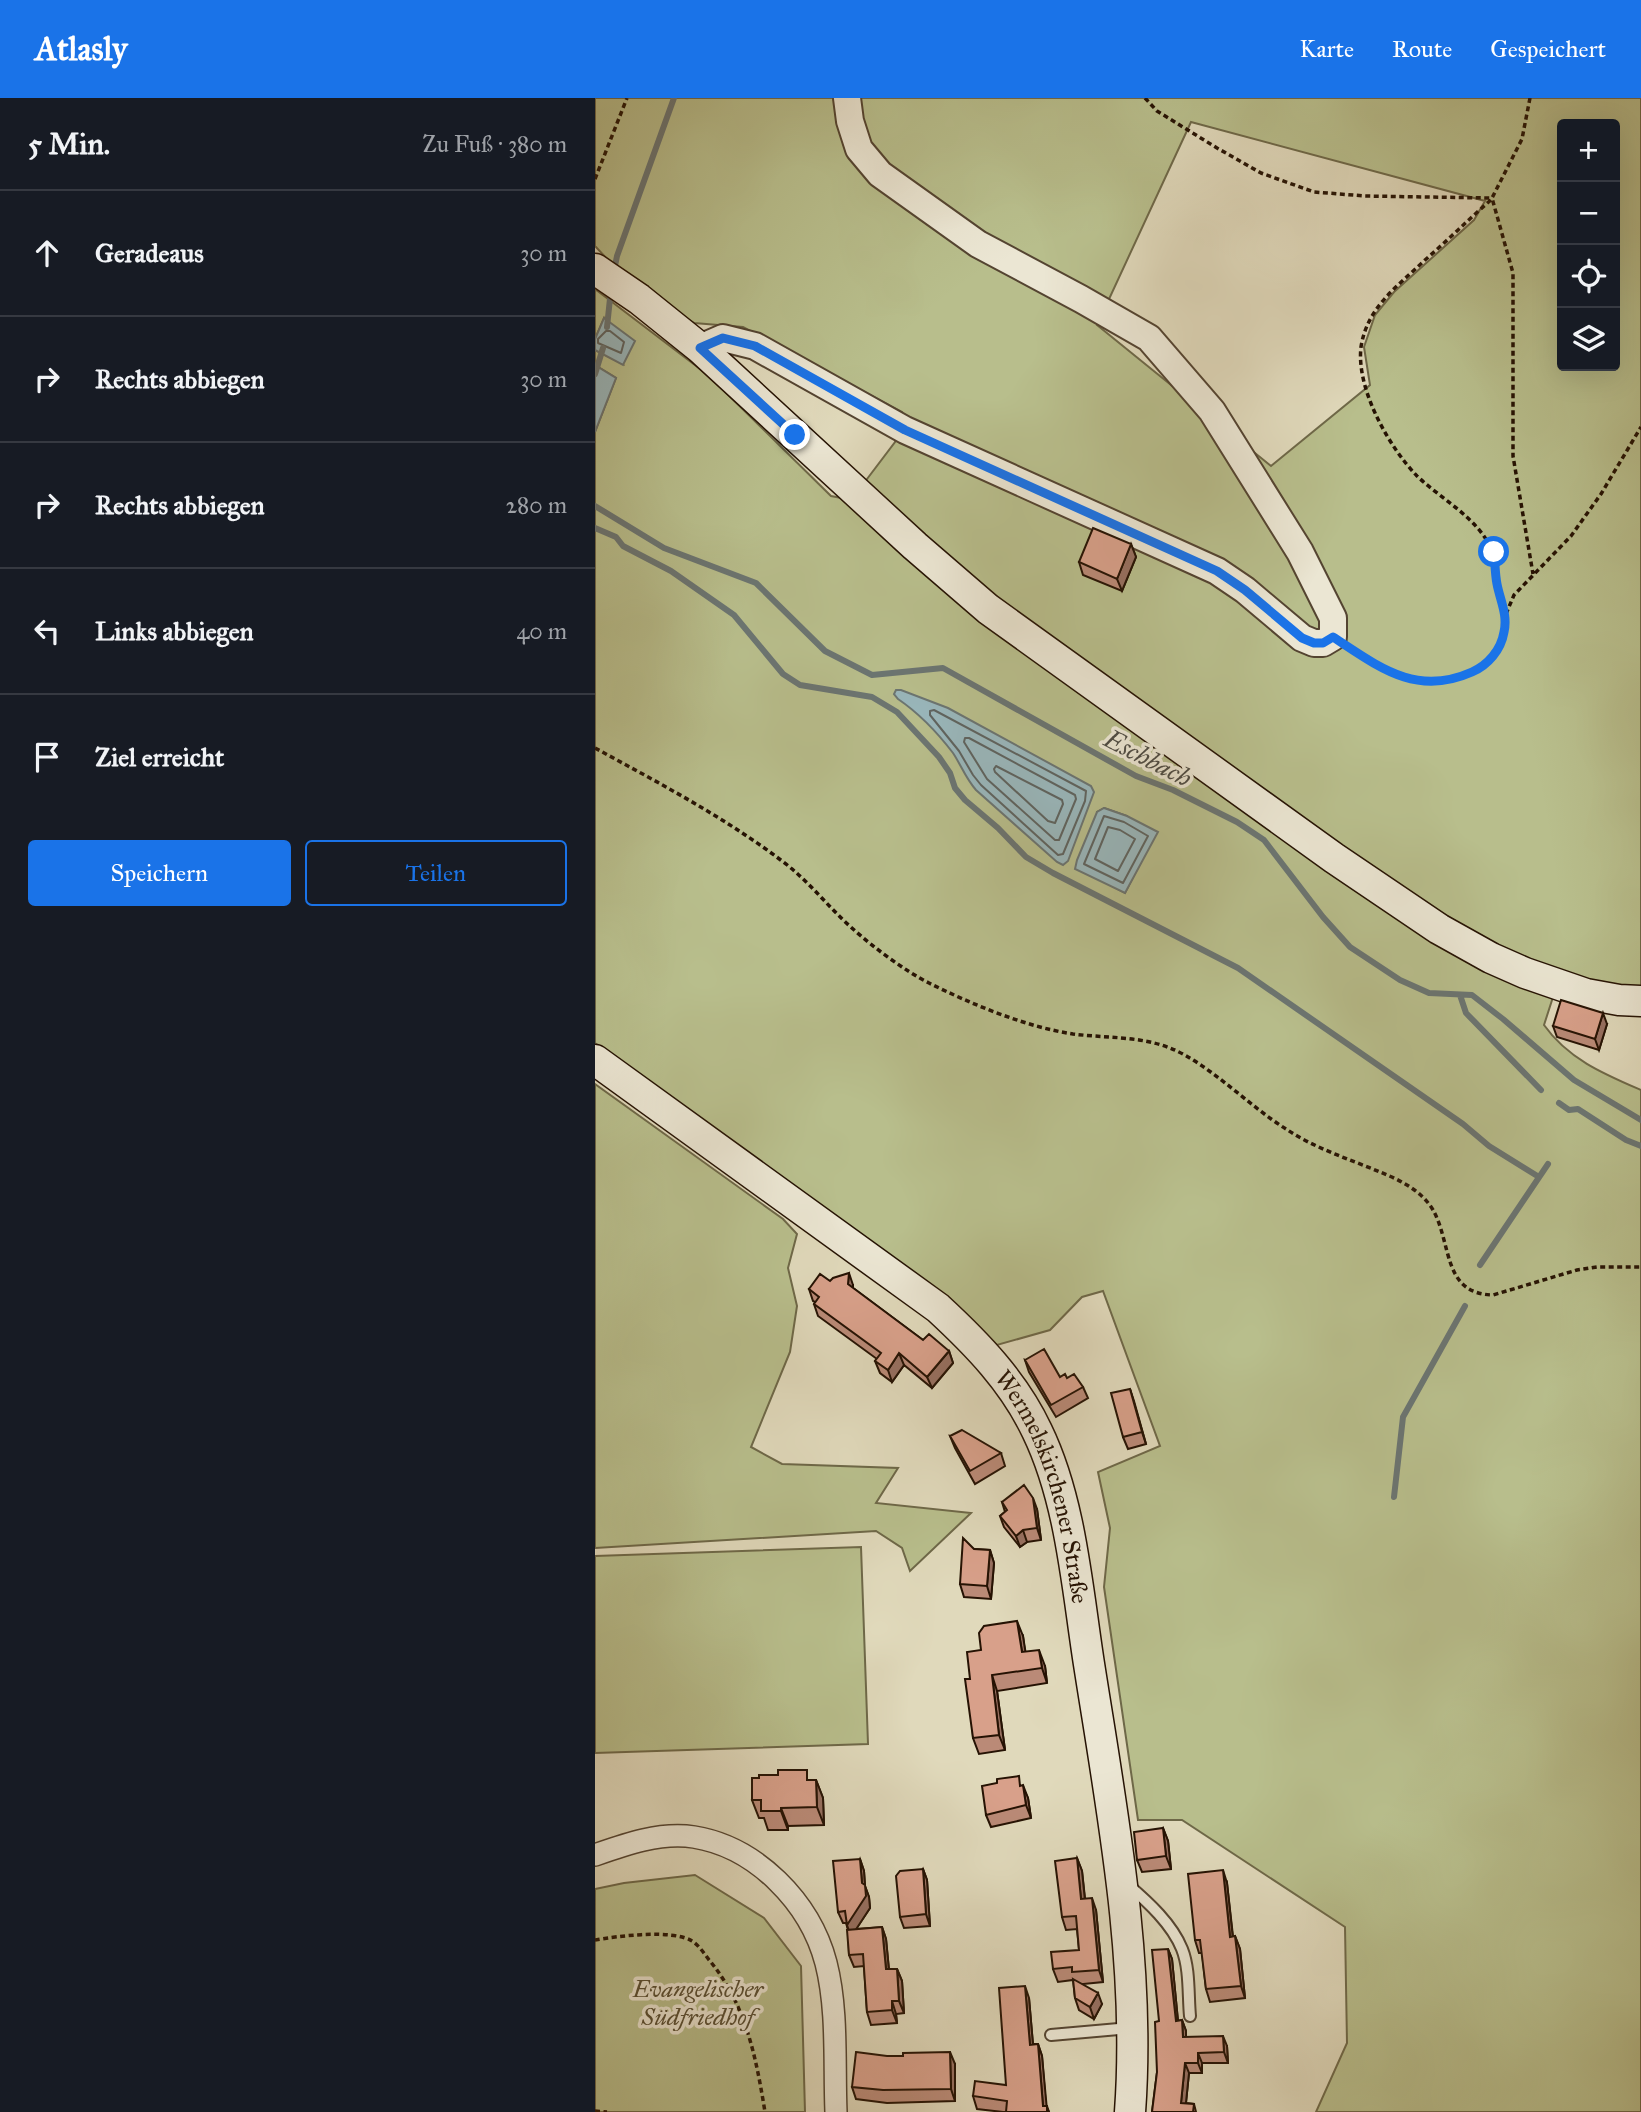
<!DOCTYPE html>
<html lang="de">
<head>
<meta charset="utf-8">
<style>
	:root { --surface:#171b24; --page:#20242c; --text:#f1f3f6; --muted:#9ea1a6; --line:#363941; --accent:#1a73e8 }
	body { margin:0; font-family:"IM FELL Great Primer",serif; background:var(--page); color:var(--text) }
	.controls { position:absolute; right:21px; top:21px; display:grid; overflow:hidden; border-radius:7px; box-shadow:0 7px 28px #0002 }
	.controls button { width:63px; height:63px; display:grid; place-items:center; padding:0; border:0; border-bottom:2px solid var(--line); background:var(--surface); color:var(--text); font:35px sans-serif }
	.stop { position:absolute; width:21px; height:21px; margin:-16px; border:5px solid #1a73e8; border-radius:50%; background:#fff }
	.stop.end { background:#1a73e8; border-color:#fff; box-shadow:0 2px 7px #0008 }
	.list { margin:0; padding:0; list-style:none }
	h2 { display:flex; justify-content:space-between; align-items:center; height:91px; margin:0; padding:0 28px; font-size:30px }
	h2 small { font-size:23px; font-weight:400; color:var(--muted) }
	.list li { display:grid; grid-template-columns:46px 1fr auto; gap:21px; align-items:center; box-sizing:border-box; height:126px; padding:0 28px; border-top:2px solid var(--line) }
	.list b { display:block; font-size:26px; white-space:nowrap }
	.list em { font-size:23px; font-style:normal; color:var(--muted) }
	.actions { display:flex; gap:14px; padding:21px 28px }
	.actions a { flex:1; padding:16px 0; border:2px solid var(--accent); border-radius:7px; text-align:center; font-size:24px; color:var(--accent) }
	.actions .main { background:var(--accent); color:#fff }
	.icon { flex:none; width:38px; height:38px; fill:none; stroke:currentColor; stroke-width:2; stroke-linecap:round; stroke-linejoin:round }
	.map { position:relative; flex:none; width:1046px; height:2014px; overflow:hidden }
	header { display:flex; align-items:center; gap:42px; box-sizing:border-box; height:98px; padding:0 35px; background:var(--accent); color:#fff }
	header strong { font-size:33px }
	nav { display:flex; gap:38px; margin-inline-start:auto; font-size:24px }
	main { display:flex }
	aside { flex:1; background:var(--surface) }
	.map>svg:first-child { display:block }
	.green { fill:#b8be8c; stroke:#6e6848; stroke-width:2; fill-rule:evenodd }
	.water { fill:#99b7bc; stroke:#6b7572; stroke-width:2 }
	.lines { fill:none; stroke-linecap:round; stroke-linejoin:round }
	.shore { stroke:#5f6460; stroke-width:2 }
	.stream { stroke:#6b7572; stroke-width:6 }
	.service-casing { stroke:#544431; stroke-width:14 }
	.minor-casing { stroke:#544431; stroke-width:24 }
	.tertiary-casing { stroke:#544431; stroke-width:30 }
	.secondary-casing { stroke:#251203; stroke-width:33 }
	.path { stroke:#251203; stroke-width:3.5; stroke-dasharray:5 3.5; stroke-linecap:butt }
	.service { stroke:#ebe6d3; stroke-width:10 }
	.minor { stroke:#ebe6d3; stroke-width:21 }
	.tertiary { stroke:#ebe6d3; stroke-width:26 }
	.secondary { stroke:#ebe6d3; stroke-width:30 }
	.wall { fill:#ba8a77; stroke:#251203; stroke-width:2 }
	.shaded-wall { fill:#977061; stroke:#251203; stroke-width:2 }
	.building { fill:#d8a08a; stroke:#251203; stroke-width:2 }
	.route { stroke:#1a73e8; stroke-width:9 }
	.labels { text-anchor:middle; stroke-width:7; stroke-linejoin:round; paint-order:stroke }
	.street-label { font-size:24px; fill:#251203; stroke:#ebe6d3 }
	.park-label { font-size:24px; font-style:italic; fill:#584e33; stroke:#ebe6d3 }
	.water-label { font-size:26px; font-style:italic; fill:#4e4c44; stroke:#ebe6d3 }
</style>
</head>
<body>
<header>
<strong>Atlasly</strong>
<nav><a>Karte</a><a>Route</a><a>Gespeichert</a></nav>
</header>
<main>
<aside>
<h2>5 Min.<small>Zu Fuß · 380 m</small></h2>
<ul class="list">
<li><svg class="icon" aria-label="ahead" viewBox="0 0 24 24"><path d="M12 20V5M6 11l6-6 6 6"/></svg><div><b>Geradeaus</b></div><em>30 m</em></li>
<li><svg class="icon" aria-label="right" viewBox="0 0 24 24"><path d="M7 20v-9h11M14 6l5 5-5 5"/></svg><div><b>Rechts abbiegen</b></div><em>30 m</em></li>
<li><svg class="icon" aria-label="right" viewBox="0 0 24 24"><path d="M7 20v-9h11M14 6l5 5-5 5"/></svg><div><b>Rechts abbiegen</b></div><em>280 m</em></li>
<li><svg class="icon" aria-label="left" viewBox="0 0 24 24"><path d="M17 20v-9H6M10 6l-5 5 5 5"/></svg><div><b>Links abbiegen</b></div><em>40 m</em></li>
<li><svg class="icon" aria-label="arrive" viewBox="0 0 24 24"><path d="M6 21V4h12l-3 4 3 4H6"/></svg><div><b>Ziel erreicht</b></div></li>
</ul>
<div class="actions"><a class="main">Speichern</a><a>Teilen</a></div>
</aside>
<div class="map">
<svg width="1046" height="2014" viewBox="0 0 1046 2014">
	<rect width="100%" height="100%" fill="#e0d9bb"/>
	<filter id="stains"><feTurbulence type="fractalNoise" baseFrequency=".00286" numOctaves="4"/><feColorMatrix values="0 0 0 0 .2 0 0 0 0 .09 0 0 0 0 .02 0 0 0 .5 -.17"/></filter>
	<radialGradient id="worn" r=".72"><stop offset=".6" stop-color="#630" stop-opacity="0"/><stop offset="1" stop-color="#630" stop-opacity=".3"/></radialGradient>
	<!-- green -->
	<path class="green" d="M 0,0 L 1046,0 L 1046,892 L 1009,890 L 953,870 L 897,845 L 778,773 L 449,541 L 269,385 L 300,344 L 307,314 L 148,229 L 99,225 L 77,213 L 14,163 L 0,148 ZM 596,24 L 890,103 L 879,122 L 799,194 L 780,217 L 769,249 L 775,287 L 676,368 L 502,227 ZM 967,26 L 1020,26 L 1020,268 L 967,268 Z
		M 0,191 L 113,277 L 236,398 L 257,402 L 281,427 L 959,896 L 949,927 C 973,961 1009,976 1046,992 L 1046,2014 L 721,2014 L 752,1945 L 750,1829 L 587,1722 L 543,1722 L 509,1489 L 515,1430 L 503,1374 L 565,1348 L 508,1193 L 487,1199 L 455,1232 L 402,1247 L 354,1200 L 0,945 L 0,334 L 21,280 L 0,267 L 0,252 L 28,266 L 9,220 L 0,241 ZM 509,710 L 532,718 L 549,758 L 530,795 L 517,788 L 502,714 Z
		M 0,986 L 188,1121 L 202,1136 L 193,1170 L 202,1208 L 195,1254 L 156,1349 L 187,1366 L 303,1370 L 281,1405 L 376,1415 L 315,1473 L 307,1450 L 281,1433 L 0,1450 Z
		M 266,1449 L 273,1646 L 0,1655 L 0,1458 Z
		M 100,1777 L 169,1820 L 206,1868 L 210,2014 L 0,2014 L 0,1791 L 29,1785 Z"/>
	<!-- water -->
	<path class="water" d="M 9,220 L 40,243 L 28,267 L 0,252 L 0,241 Z
		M 0,267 L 21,280 L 0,334 Z
		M 301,592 L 306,592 L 353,610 L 496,688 L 499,694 L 473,763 L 468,767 L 462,764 L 381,692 C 371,681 366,667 358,655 C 342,634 325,616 303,601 L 299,596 Z
		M 509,710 L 532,718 L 563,734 L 530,795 L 480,771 L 482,762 L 502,714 Z"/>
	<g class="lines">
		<!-- shore -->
		<path class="shore" d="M 11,233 L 15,233 L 29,244 L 26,255 L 3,245 L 3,241 Z
			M 339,612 L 491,693 L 490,703 L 468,756 L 463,757 L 386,687 L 378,677 L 364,653 L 335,617 L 335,613 Z
			M 370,640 L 374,640 L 480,697 L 481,701 L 464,742 L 460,742 L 392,681 L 369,644 Z
			M 401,668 L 467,702 L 468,706 L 460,725 L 453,723 L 400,674 L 399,671 Z
			M 509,718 L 529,724 L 553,738 L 528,785 L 489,766 Z
			M 513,729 L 525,732 L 540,741 L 523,773 L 500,761 Z"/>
		<!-- stream -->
		<path class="stream" d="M 19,173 L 22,158 L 79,0
			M 12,229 L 16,191
			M 0,276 L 8,250
			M 0,408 L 69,450 L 161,485 L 230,553 L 277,577 L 348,570 L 541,678 L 578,692 L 642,724 L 669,742 L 728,819 L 755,849 L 805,882 L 834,895 L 877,897 L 908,921 L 979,982 L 1046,1022
			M 0,430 L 21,439 L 28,448 L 76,473 L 139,517 L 188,576 L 205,587 L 277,599 L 302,614 L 344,659 L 355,675 L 360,690 L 370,702 L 403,730 L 431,759 L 458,775 L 643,870 L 868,1026 L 894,1048 L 944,1079
			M 865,897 L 871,915 L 946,992
			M 964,1005 L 974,1012 L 983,1011 L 1031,1042 L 1046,1048
			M 885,1167 L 953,1066
			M 799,1399 L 808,1319 L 870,1208"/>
		<!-- service casing -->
		<g class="service-casing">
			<path id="service" d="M 533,1787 C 553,1804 577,1826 587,1851 C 595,1871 593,1897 595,1918
				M 456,1937 L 535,1930"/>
		</g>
		<!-- minor casing -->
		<g class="minor-casing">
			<path id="minor" d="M 0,1757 C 31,1746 65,1734 99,1739 C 161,1749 215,1804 231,1865 C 243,1912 239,1965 241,2014"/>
		</g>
		<!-- tertiary casing -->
		<g class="tertiary-casing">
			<path id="tertiary" d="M 105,250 L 128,240 L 160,248 L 310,332 L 622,473 L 650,492 L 707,540 L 719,545 L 728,545 L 738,539 L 738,520 L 705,454 L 617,313 L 554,240 L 486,201 L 383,146 L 285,76 L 264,51 L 255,23 L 252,0"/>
		</g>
		<!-- secondary casing -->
		<g class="secondary-casing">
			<g id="secondary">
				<path d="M 0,171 L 44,201 L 105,250 L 320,448 L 393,511 L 739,760 L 844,831 L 896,860 L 930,875 L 991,896 L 1024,902 L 1046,903"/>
				<path id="s1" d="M 0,962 L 343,1210 C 382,1246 419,1284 442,1333 C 476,1403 482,1489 494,1566 C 517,1713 546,1864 535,2014"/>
			</g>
		</g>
		<!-- path -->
		<path class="path" d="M 550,0 L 562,13 L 622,50 L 666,75 L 719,94 L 770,98 L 895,100
			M 935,0 L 927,41 L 897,100 L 918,175 L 918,358 L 938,476
			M 0,81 L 32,0
			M 911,516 L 919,497 L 976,438 L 1006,396 L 1046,329
			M 755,550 C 780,567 809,587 842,584 C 876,581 914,559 910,519 C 909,509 904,498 902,488 C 899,477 902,462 897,452 C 882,419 847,402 822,378 C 794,349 761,291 766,249 C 772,209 803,188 830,162 C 853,142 874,121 897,101
			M 0,650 C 64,685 129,719 187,763 C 214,783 233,809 258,831 C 278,849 310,873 334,885 C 376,906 431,929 478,936 C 509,940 545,938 575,950 C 613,965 654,1008 691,1031 C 719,1050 754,1061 785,1074 C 805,1082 827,1093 838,1112 C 857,1145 847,1196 898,1197 L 982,1172 L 1002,1169 L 1046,1169
			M 0,1842 C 23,1838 77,1831 97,1843 C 104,1847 110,1857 115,1863 C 151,1907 161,1959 170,2014
			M 0,2013 L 12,2014"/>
		<!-- service -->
		<use href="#service" class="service"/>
		<!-- minor -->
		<use href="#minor" class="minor"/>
		<!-- tertiary -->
		<use href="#tertiary" class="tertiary"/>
		<!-- secondary -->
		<use href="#secondary" class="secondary"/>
	</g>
	<!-- wall -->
	<path class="wall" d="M 536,446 L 541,459 L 527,493 L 488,477 L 484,464 Z
		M 1012,926 L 1004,952 L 962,939 L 958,928 Z
		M 258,1187 L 258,1190 L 328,1242 L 354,1253 L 358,1265 L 337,1290 L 309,1267 L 297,1284 L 285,1275 L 280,1263 L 282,1261 L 223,1218 L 219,1206 L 220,1204 L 218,1203 L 214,1191 Z
		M 430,1262 L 465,1279 L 472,1280 L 488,1289 L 493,1300 L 461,1319 L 434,1274 Z
		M 535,1291 L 551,1346 L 533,1351 L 528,1339 Z
		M 355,1338 L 406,1355 L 410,1368 L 380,1386 L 360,1350 Z
		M 407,1404 L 442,1411 L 446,1442 L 432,1444 L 425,1449 L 409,1429 L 405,1418 L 410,1414 Z
		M 379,1451 L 395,1452 L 399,1465 L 396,1501 L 369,1499 L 365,1486 Z
		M 428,1538 L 430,1554 L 450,1568 L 452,1585 L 402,1593 L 410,1652 L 384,1656 L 378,1640 L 375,1581 Z
		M 215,1682 L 221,1682 L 228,1700 L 229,1727 L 193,1728 L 193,1732 L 173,1732 L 169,1720 L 164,1720 L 157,1702 Z
		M 427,1688 L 433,1700 L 436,1720 L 396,1729 L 391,1717 Z
		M 568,1730 L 573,1743 L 576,1771 L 547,1774 L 542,1762 Z
		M 482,1760 L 487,1773 L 490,1800 L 501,1812 L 508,1884 L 488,1886 L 507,1906 L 499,1921 L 484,1912 L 480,1900 L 478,1882 L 463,1884 L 458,1871 L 484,1852 L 482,1831 L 471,1832 L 467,1819 Z
		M 265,1761 L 269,1773 L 270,1788 L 274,1799 L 275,1810 L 261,1831 L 287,1829 L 291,1841 L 294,1871 L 302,1871 L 307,1883 L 309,1915 L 301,1916 L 302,1925 L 276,1927 L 272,1914 L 269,1868 L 259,1869 L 254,1857 L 253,1832 L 251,1825 L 248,1825 L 243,1814 Z
		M 328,1771 L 332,1782 L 335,1828 L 309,1830 L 305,1819 Z
		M 632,1785 L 638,1838 L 640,1838 L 645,1851 L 650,1900 L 615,1904 L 611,1891 L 607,1855 L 604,1855 L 600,1842 Z
		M 573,1851 L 577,1861 L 583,1923 L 587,1922 L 591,1933 L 591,1939 L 632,1948 L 633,1965 L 607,1965 L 607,1975 L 594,1975 L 591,2005 L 599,2006 L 601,2014 L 557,2014 L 562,1974 L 564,1923 Z
		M 434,1900 L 438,1946 L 443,1946 L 447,1958 L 451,2008 L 454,2014 L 408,2014 L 382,2011 L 378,1998 L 411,1987 Z
		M 360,1966 L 360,2003 L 292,2005 L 261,2001 L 257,1989 Z"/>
	<!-- shaded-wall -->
	<path class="shaded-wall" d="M 536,446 L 541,459 L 527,493 L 522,481 Z
		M 1008,915 L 1012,926 L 1004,952 L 1000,941 Z
		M 254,1175 L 258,1187 L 257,1197 L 253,1186 Z
		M 354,1253 L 358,1265 L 337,1290 L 332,1279 Z
		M 304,1255 L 309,1267 L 297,1284 L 293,1272 Z
		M 535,1291 L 539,1303 L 551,1346 L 547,1334 Z
		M 438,1400 L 442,1411 L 446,1442 L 442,1430 Z
		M 428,1432 L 432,1444 L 425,1449 L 421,1438 Z
		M 395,1452 L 399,1465 L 396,1501 L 392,1488 Z
		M 422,1523 L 428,1538 L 433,1570 L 427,1554 Z
		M 444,1552 L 450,1568 L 452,1585 L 447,1570 Z
		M 397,1577 L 402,1593 L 410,1652 L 404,1637 Z
		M 221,1682 L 228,1700 L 229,1727 L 222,1709 Z
		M 428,1687 L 433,1700 L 436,1720 L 431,1707 Z
		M 186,1710 L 193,1728 L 193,1732 L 186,1713 Z
		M 568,1730 L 573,1743 L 576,1771 L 571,1758 Z
		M 482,1760 L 487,1773 L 491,1813 L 486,1801 Z
		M 265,1761 L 269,1773 L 270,1788 L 274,1799 L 275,1810 L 256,1839 L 252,1827 L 267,1785 Z
		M 328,1771 L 332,1782 L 335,1828 L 331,1816 Z
		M 628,1772 L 632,1785 L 639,1851 L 635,1839 Z
		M 497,1800 L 501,1812 L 508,1884 L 504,1872 Z
		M 287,1829 L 291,1841 L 295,1884 L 291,1871 Z
		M 640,1838 L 645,1851 L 650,1900 L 646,1888 Z
		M 573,1851 L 577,1861 L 584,1933 L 581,1923 Z
		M 302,1871 L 307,1883 L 309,1915 L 304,1903 Z
		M 430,1888 L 434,1900 L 439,1959 L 435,1947 Z
		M 503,1895 L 507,1906 L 499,1921 L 495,1909 Z
		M 297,1903 L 301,1916 L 302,1925 L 297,1912 Z
		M 587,1922 L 591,1933 L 591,1949 L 588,1939 Z
		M 628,1938 L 632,1948 L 633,1965 L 629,1954 Z
		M 443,1946 L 447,1958 L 452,2012 L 452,2008 L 454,2014 L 450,2014 L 448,2008 Z
		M 355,1954 L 360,1966 L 360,2003 L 356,1991 Z
		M 603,1955 L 607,1965 L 607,1975 L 603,1965 Z
		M 590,1965 L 594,1975 L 590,2014 L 586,2005 Z"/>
	<!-- building -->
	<path class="building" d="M 498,430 L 536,446 L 522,481 L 484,464 Z
		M 966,902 L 1008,915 L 1000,941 L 958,928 Z
		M 254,1175 L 253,1186 L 328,1242 L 334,1236 L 354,1253 L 332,1279 L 304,1255 L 293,1272 L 280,1263 L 286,1255 L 219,1206 L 224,1199 L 214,1191 L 225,1176 L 235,1183 L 238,1180 Z
		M 449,1251 L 465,1279 L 470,1276 L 472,1280 L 479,1276 L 488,1289 L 456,1307 L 430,1262 Z
		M 535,1291 L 547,1334 L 528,1339 L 516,1295 Z
		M 367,1332 L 406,1355 L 375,1373 L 355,1338 Z
		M 429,1387 L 438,1400 L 442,1430 L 428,1432 L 421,1438 L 405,1418 L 412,1412 L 407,1404 Z
		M 368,1440 L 379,1451 L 395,1452 L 392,1488 L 365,1486 Z
		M 422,1523 L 427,1554 L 444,1552 L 447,1570 L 397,1577 L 404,1637 L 378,1640 L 370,1581 L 375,1581 L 372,1554 L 386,1552 L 384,1535 L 389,1528 Z
		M 183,1672 L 212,1672 L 212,1682 L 221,1682 L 222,1709 L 186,1710 L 186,1713 L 166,1713 L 166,1702 L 157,1702 L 157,1680 L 164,1680 L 164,1677 L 183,1677 Z
		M 424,1678 L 425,1688 L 428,1687 L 431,1707 L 391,1717 L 387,1688 L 402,1685 L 402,1681 Z
		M 568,1730 L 571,1758 L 542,1762 L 539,1734 Z
		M 482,1760 L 486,1801 L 497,1800 L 504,1872 L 477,1874 L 477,1869 L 458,1871 L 456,1854 L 484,1852 L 481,1818 L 467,1819 L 460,1763 Z
		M 265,1761 L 267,1785 L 270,1787 L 271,1798 L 252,1827 L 250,1813 L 243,1814 L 238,1763 Z
		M 328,1771 L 331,1816 L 305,1819 L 301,1778 L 305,1773 Z
		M 628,1772 L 635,1839 L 640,1838 L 646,1888 L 611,1891 L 605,1842 L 600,1842 L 593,1776 Z
		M 287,1829 L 291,1871 L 302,1871 L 304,1903 L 297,1903 L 297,1912 L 272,1914 L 268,1856 L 254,1857 L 252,1832 Z
		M 573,1851 L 581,1923 L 587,1922 L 588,1939 L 628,1938 L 629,1954 L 603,1955 L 603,1965 L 590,1965 L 586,2005 L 599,2006 L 598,2014 L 557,2014 L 562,1974 L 560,1924 L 564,1923 L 557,1852 Z
		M 478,1881 L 503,1895 L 495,1909 L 480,1900 Z
		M 430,1888 L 435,1947 L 443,1946 L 448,2008 L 452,2008 L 452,2014 L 411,2014 L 412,2003 L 378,1998 L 380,1983 L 411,1987 L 404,1890 Z
		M 261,1954 L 292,1958 L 308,1958 L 308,1955 L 355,1954 L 356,1991 L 288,1992 L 257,1989 Z"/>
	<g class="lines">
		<!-- route -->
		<path class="route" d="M 200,337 L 105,250 L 128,240 L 160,248 L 310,332 L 622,473 L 650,492 L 707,540 L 719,545 L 728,545 L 738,539 C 784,569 821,599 877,574 C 893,567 906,552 909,534 C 913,517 905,502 902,486 C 900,476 900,464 899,454"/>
	</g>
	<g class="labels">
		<!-- street labels -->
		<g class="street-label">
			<text dy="8" stroke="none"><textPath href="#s1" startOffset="637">Wermelskirchener Straße</textPath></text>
		</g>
		<!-- park labels -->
		<g class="park-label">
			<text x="103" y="1899">Evangelischer<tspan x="103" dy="28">Südfriedhof</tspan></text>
		</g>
		<!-- water labels -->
		<g class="water-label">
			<text transform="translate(553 660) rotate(27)" y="9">Eschbach</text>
		</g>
	</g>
	<rect width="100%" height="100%" filter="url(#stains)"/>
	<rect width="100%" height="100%" fill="url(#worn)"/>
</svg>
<div class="controls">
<button>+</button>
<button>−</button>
<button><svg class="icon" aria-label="locate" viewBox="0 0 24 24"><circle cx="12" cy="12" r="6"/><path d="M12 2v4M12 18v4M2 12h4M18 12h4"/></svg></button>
<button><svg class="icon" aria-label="layers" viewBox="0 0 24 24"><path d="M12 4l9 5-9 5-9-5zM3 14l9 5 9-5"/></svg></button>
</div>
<div class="stop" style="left:899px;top:454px"></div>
<div class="stop end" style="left:200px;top:337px"></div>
</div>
</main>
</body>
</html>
